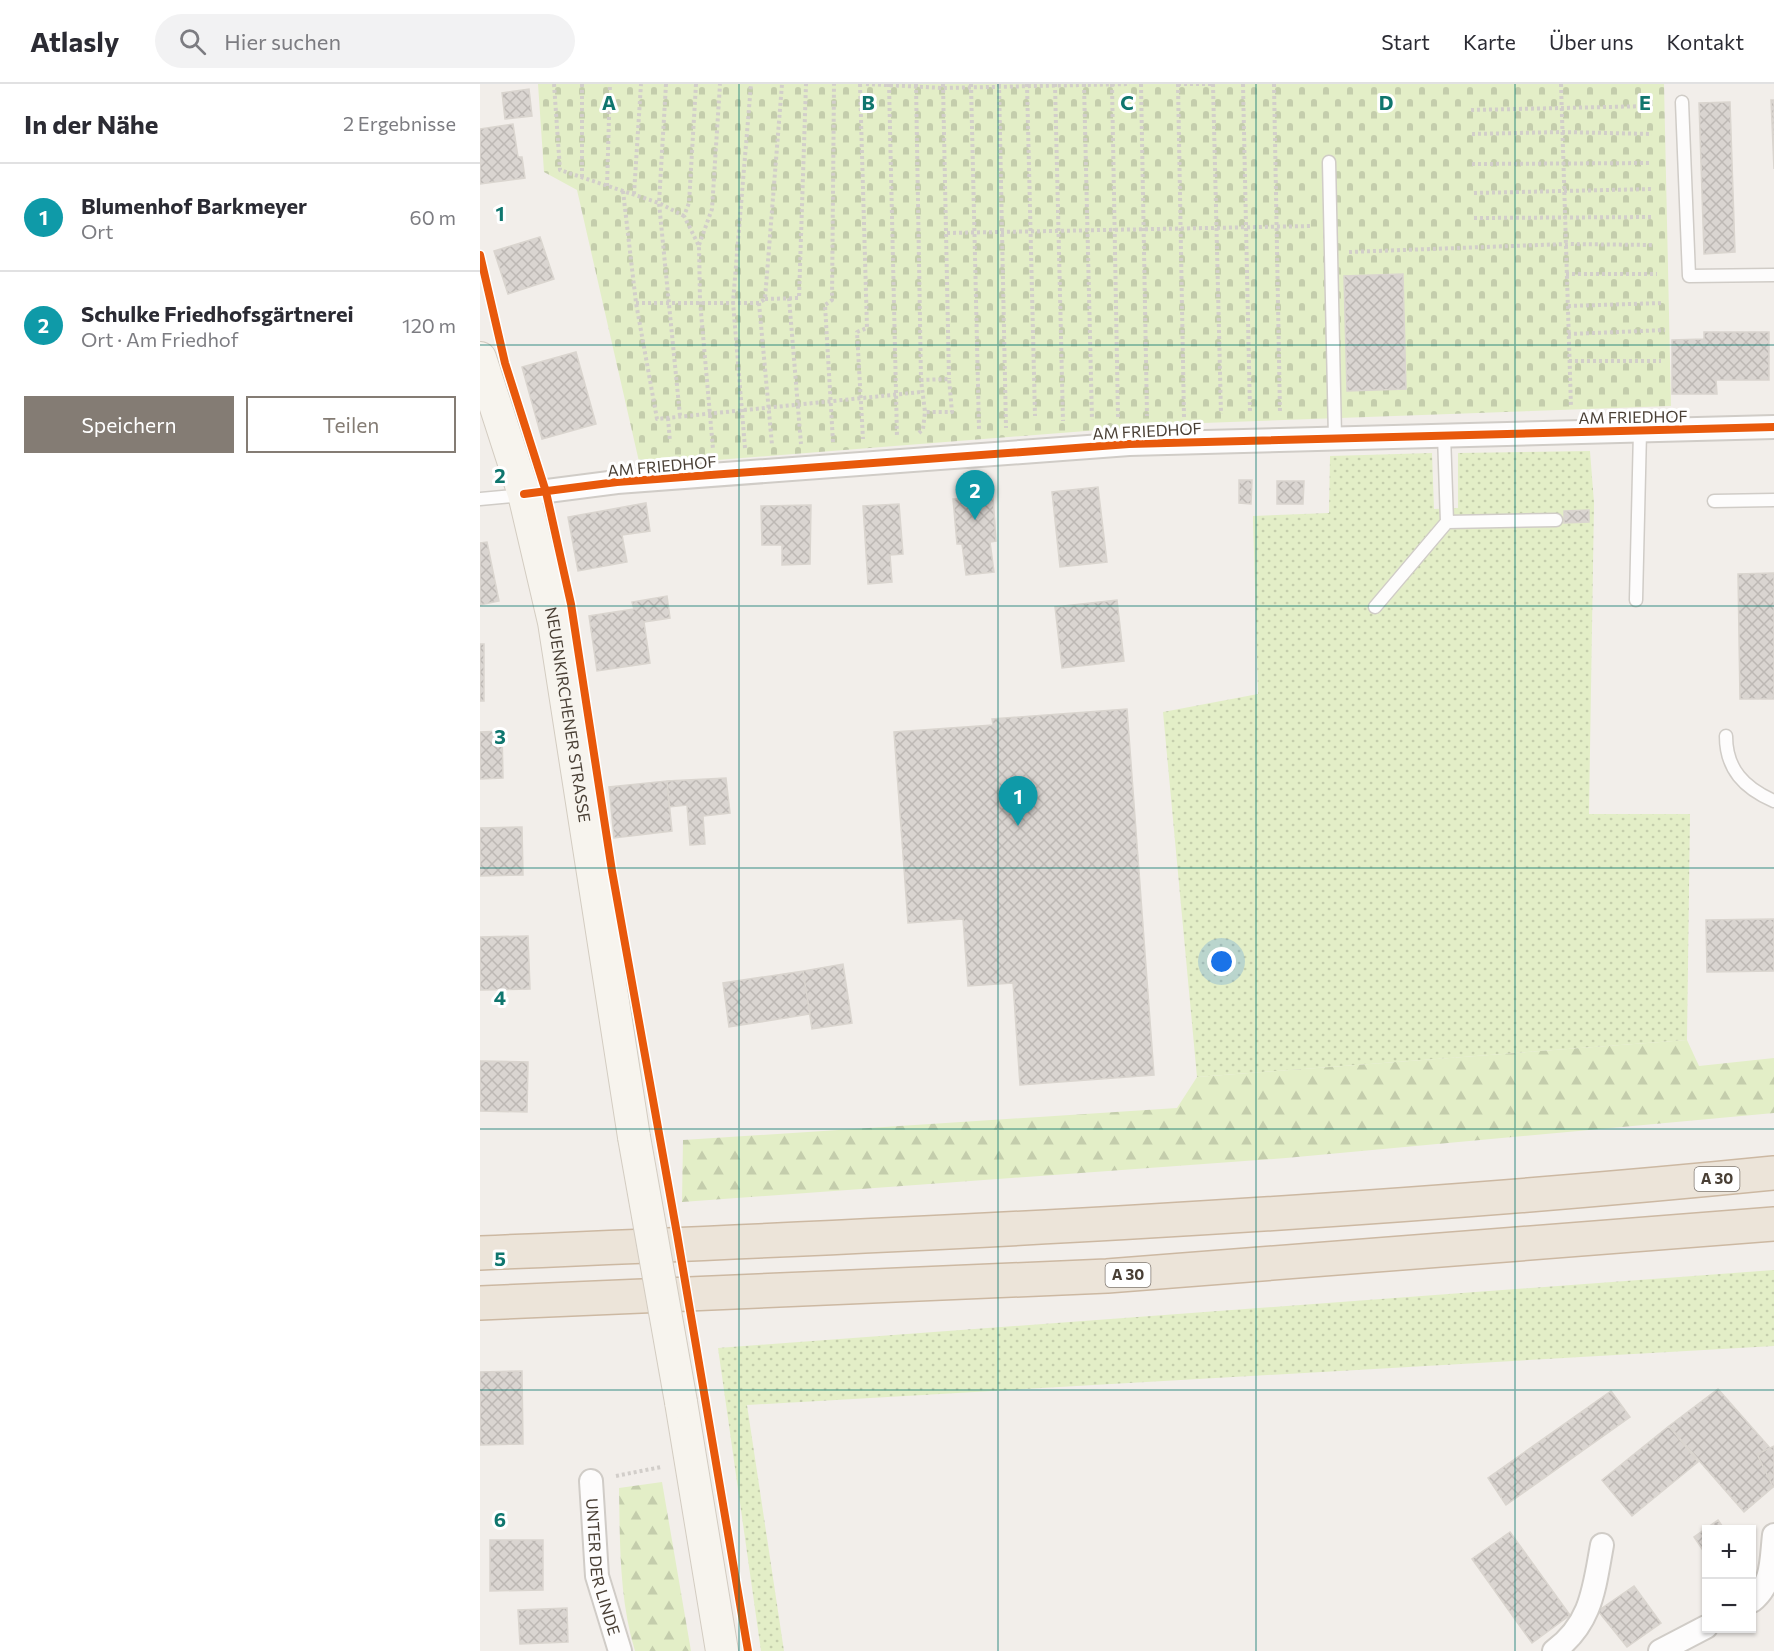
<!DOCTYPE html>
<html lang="de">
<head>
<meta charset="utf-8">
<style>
	:root { --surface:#fff; --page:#f2f2f3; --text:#2b2b33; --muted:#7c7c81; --line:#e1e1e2; --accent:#847c74 }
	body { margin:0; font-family:Commissioner,sans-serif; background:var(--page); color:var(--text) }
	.controls { position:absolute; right:18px; bottom:18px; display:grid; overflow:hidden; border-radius:0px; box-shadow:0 2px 4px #0004 }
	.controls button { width:54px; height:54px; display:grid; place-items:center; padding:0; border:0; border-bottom:2px solid var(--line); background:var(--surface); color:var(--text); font:30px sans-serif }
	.you { position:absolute; left:742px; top:878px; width:21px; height:21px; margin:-15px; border:4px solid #fff; border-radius:50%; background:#1a73e8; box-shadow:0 0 0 9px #1a73e833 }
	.badge { display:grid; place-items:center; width:39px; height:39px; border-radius:50%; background:var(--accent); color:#fff; font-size:20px; font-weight:700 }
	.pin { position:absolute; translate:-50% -50px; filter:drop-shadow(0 2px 3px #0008) }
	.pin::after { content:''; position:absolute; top:32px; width:21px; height:18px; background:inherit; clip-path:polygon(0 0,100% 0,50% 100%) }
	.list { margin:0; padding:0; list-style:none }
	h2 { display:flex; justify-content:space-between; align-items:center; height:78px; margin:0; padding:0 24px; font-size:26px }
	h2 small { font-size:20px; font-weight:400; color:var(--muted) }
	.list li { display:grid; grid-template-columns:39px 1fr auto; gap:18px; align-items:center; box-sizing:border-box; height:108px; padding:0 24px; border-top:2px solid var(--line) }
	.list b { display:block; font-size:22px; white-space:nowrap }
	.list p { margin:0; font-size:20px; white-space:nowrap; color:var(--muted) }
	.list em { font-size:20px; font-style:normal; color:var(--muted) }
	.actions { display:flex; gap:12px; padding:18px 24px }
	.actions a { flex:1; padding:14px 0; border:2px solid var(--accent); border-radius:0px; text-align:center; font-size:21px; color:var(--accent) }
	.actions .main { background:var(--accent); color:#fff }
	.icon { flex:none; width:33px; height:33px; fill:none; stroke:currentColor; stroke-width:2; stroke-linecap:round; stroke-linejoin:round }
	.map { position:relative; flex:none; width:1294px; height:1567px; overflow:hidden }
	header { display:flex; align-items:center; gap:36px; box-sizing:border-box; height:84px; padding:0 30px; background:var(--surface); border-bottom:2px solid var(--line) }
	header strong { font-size:28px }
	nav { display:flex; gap:33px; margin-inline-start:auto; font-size:21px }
	.search { width:420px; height:54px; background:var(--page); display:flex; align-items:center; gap:15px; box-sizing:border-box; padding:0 21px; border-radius:33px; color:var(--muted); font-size:22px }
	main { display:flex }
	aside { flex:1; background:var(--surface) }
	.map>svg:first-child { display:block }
	.grass { fill:url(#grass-dots) }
	.forest { fill:url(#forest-firs) }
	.cemetery { fill:url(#cemetery-stones) }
	.building { fill:url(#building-cross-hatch); stroke:#dad5cf; stroke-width:1.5 }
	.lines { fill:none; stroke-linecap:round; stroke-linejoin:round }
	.lane-casing { stroke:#d0ccc7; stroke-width:15 }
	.street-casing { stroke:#d0ccc7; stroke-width:26 }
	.secondary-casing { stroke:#d3ccc1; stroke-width:34 }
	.highway-casing { stroke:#ccb8a2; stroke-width:36 }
	.path { stroke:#d2ceca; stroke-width:4; stroke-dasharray:3 3; stroke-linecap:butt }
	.lane { stroke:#fdfcfc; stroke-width:12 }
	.street { stroke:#fdfcfc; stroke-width:22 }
	.secondary { stroke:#f7f4ee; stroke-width:32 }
	.highway { stroke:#ece4d9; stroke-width:33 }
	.secondary-bridge-casing { stroke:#d3ccc1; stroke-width:34; stroke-linecap:butt }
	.secondary-bridge { stroke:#f7f4ee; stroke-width:32 }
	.cycleway-casing { stroke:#fff; stroke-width:11 }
	.cycleway { stroke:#e8590c; stroke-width:8 }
	.grid { fill:none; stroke:#0f766e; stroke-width:1.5; stroke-opacity:0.55 }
	.labels { text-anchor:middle; stroke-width:6; stroke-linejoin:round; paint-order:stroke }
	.shield { fill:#fff; stroke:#807972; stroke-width:1.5 }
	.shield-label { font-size:15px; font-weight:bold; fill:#493f35 }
	.street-label { font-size:16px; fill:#493f35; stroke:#fff }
	.grid-label { font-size:20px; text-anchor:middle; font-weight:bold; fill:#0f766e; stroke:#fff; stroke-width:6; stroke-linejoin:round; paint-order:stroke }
</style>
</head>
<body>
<header>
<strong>Atlasly</strong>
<div class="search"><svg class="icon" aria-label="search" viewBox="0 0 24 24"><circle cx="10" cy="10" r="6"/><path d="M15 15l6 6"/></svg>Hier suchen</div>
<nav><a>Start</a><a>Karte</a><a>Über uns</a><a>Kontakt</a></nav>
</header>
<main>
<aside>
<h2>In der Nähe<small>2 Ergebnisse</small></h2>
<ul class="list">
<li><span class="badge" style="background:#0f9aa8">1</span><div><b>Blumenhof Barkmeyer</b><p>Ort</p></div><em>60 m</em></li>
<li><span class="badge" style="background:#0f9aa8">2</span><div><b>Schulke Friedhofsgärtnerei</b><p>Ort · Am Friedhof</p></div><em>120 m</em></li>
</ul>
<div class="actions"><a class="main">Speichern</a><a>Teilen</a></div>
</aside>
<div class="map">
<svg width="1294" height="1567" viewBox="0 0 1294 1567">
	<defs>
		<pattern id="grass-dots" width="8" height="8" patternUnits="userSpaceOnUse" patternTransform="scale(1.5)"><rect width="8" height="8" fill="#e3eec7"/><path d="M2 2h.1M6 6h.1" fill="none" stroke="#c4cdac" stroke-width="1.8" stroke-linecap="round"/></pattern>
		<pattern id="forest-firs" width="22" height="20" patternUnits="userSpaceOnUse" patternTransform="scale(1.5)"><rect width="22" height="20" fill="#e3eec7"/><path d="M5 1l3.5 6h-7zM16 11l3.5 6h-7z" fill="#c4cdac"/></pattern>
		<pattern id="cemetery-stones" width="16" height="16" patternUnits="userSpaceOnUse" patternTransform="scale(1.5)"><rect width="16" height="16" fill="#e3eec7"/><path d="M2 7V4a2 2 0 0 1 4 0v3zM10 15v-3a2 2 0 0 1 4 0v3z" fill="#c4cdac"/></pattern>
		<pattern id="building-cross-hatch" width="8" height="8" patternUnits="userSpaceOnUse" patternTransform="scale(1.5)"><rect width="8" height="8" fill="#dad5d1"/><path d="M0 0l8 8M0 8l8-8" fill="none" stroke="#bdb8b4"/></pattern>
	</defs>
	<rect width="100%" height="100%" fill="#f2eeea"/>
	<!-- grass -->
	<path class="grass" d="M 1110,367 L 1114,419 L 1109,730 L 1210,730 L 1207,956 L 717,993 L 683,628 L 778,610 L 773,432 L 849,429 L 850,372 L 952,369 L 954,425 L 978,424 L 978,369 Z
		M 1294,1186 L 1294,1262 L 267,1321 L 304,1567 L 281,1567 L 238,1264 Z"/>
	<!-- forest -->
	<path class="forest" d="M 1207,956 L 1219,982 L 1294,974 L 1294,1029 L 806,1074 L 202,1118 L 203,1056 L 697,1024 L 717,993 Z
		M 182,1398 L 211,1567 L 155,1567 C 139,1514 140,1459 139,1404 Z"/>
	<!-- cemetery -->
	<path class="cemetery" d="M 58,0 L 1184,0 L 1191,322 L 695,340 L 160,382 L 97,106 L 64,88 Z"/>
	<!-- building -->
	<path class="building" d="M 49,5 L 52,32 L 25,35 L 22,9 Z
		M 1291,16 L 1294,16 L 1294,85 Z
		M 1250,18 L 1255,168 L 1224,170 L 1219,19 Z
		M 33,40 L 38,73 L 42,73 L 45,94 L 0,100 L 0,45 Z
		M 60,153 L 74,195 L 28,210 L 14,167 Z
		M 923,190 L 926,305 L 867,307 L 864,192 Z
		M 1224,248 L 1289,248 L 1289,296 L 1236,296 L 1237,310 L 1192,310 L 1192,256 L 1224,255 Z
		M 96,268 L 116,340 L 62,355 L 42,283 Z
		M 759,396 L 772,396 L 771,420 L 759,419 Z
		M 797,397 L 824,397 L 823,420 L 797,420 Z
		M 618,403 L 627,478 L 580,483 L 572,408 Z
		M 513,412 L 516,457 L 510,458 L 514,488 L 486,491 L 482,460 L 477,460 L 473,415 Z
		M 166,419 L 170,447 L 142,451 L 147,478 L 98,487 L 88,433 Z
		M 419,420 L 423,470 L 410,471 L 412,498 L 388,500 L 383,422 Z
		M 331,421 L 330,480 L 302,481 L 302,461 L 282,461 L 281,422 Z
		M 1109,426 L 1109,438 L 1084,439 L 1084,427 Z
		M 7,458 L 19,517 L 0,521 L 0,459 Z
		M 1294,489 L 1294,615 L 1260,615 L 1258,490 Z
		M 187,512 L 190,534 L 164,538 L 170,579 L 117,587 L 109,532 L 154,525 L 152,518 Z
		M 637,516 L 644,577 L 582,584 L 575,523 Z
		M 0,560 L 4,560 L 4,617 L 0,617 Z
		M 647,625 L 674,991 L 540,1001 L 533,899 L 488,902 L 483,835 L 428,839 L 414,648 L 513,641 L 512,635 Z
		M 22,647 L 23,694 L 0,695 L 0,648 Z
		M 246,694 L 250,729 L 223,732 L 225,760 L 210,761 L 207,721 L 189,723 L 187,697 Z
		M 187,697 L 192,747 L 134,754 L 129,703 Z
		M 42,743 L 43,791 L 0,792 L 0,744 Z
		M 1294,835 L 1294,887 L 1227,888 L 1226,836 Z
		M 48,852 L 50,905 L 0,906 L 0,853 Z
		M 363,880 L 372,939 L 332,945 L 323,887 Z
		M 323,887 L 330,930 L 249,943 L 243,899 Z
		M 0,977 L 48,978 L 47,1028 L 0,1027 Z
		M 42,1287 L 43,1360 L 0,1361 L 0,1288 Z
		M 1238,1305 L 1290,1364 L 1277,1370 L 1293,1403 L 1264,1428 L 1189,1342 Z
		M 1131,1307 L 1150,1333 L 1026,1421 L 1008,1394 Z
		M 1189,1342 L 1218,1378 L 1152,1432 L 1122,1396 Z
		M 1294,1362 L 1294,1403 L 1293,1403 L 1277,1370 Z
		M 1238,1436 L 1245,1446 L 1226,1446 L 1226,1471 L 1214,1453 Z
		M 1030,1448 L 1090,1531 L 1052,1559 L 992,1475 Z
		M 10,1456 L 63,1456 L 63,1506 L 10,1507 Z
		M 1154,1502 L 1181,1539 L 1147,1563 L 1118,1527 Z
		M 87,1524 L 88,1558 L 40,1560 L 38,1526 Z"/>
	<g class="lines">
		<!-- lane casing -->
		<g class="lane-casing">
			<path id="lane" d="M 1202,18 L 1209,192 L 1294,191
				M 849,78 L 855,353
				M 964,351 L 967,438 L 1076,436
				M 0,415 L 44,411
				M 1234,417 L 1294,416
				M 1156,516 L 1160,347
				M 895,523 L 967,438
				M 1246,652 C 1246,685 1264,704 1294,717"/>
		</g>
		<!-- street casing -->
		<g class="street-casing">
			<g id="street">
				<path d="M 44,410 L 137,398 L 649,360 L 1294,343"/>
				<path id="s1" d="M 111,1397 L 117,1492 L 140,1567"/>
				<path d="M 1272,1517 C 1293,1500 1291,1477 1294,1451"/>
				<path d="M 1074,1567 C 1112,1539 1114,1504 1122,1461"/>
				<path d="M 1180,1567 L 1226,1543"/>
			</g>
		</g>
		<!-- secondary casing -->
		<g class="secondary-casing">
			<g id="secondary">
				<path id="s2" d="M 0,274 L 44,410 L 74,538 L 154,1053"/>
				<path d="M 201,1318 L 242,1567"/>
			</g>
		</g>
		<!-- highway casing -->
		<g class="highway-casing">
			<path id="highway" d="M 0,1169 C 432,1151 864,1132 1294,1089
				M 0,1219 L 627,1192 L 1294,1140"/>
		</g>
		<!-- path -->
		<path class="path" d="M 74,0 L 80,86 L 179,119 L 204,132
			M 186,0 L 179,119 L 200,332
			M 216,0 L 209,119 L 204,132 L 219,162 L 220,217 L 233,365
			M 380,0 L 387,244 L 377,248 L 383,355
			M 386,0 L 463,4 L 650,0
			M 409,0 L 417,353
			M 436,0 L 441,296 L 445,328 L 472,328 L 469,295 L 441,296
			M 463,0 L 469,295
			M 491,0 L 499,345
			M 519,0 L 526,344
			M 547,0 L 555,332
			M 575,0 L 583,337
			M 604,0 L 612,336
			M 632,0 L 638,333
			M 661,0 L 667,332
			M 698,0 L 704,333
			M 698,0 L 733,0
			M 733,0 L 741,330
			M 763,0 L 770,329
			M 794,0 L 800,330
			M 1081,0 L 1091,323
			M 991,26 L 1172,22
			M 992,50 L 1082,48 L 1172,50
			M 992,80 L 1171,79
			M 102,93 L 102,0
			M 127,102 L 130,0
			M 143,107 L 156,219 L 177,335 L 441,308
			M 994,109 L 1173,105
			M 154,110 L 161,0
			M 994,134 L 1173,133
			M 467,149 L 832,142
			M 219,161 L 232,125 L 240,0
			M 869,168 L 1086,160 L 1173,161
			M 1086,190 L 1177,190
			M 309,214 L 321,360
			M 285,215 L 319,214 L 326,0
			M 156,219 L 279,219 L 285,215 L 302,0
			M 279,219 L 292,361
			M 1088,222 L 1182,219
			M 1088,250 L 1185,246
			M 1089,277 L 1181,277
			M 188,334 L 190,358
			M 439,349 L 443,345 L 445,328
			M 353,358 L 345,221 L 352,216 L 354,0
			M 265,364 L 253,218 L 271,0
			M 136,1392 L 181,1383"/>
		<!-- lane -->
		<use href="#lane" class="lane"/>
		<!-- street -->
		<use href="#street" class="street"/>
		<!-- secondary -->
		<use href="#secondary" class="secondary"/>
		<!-- highway -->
		<use href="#highway" class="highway"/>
		<!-- secondary-bridge casing -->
		<g class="secondary-bridge-casing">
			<path id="secondary-bridge" d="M 154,1053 L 201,1318"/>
		</g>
		<!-- secondary-bridge -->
		<use href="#secondary-bridge" class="secondary-bridge"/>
		<!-- cycleway casing -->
		<g class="cycleway-casing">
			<path id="cycleway" d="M 0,171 L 25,279 L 66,408 L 91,520 L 132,787 L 197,1150 L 268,1567
				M 44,410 L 137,398 L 649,360 L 1294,343"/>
		</g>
		<!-- cycleway -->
		<use href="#cycleway" class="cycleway"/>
	</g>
	<!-- grid -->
	<path class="grid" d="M 259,0 L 259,1567M 518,0 L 518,1567M 776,0 L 776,1567M 1035,0 L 1035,1567M 0,261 L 1294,261M 0,522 L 1294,522M 0,784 L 1294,784M 0,1045 L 1294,1045M 0,1306 L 1294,1306"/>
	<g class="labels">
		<!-- shield labels -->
		<g class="shield">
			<rect x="1214.5" y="1083" width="45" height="24" rx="4.5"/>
			<rect x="625.5" y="1179" width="45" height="24" rx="4.5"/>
		</g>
		<g class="shield-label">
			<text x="1237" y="1100">A 30</text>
			<text x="648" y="1196">A 30</text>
		</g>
		<!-- street labels -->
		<g class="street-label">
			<text transform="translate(1153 333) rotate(-1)" y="6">AM FRIEDHOF</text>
			<text transform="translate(667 347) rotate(-3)" y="6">AM FRIEDHOF</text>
			<text transform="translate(182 382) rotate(-5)" y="6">AM FRIEDHOF</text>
			<text dy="6" stroke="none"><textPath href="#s2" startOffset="368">NEUENKIRCHENER STRASSE</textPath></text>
			<text dy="6" stroke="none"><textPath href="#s1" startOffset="87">UNTER DER LINDE</textPath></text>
		</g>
	</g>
	<g class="grid-label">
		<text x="129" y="26">A</text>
		<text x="388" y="26">B</text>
		<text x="647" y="26">C</text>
		<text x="906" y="26">D</text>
		<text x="1165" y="26">E</text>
		<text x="20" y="137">1</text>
		<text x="20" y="399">2</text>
		<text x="20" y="660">3</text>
		<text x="20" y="921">4</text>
		<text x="20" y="1182">5</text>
		<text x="20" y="1443">6</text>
	</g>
</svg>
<div class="controls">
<button>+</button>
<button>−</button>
</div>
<div class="you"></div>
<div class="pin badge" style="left:538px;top:742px;background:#0f9aa8">1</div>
<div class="pin badge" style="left:495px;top:436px;background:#0f9aa8">2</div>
</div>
</main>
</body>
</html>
